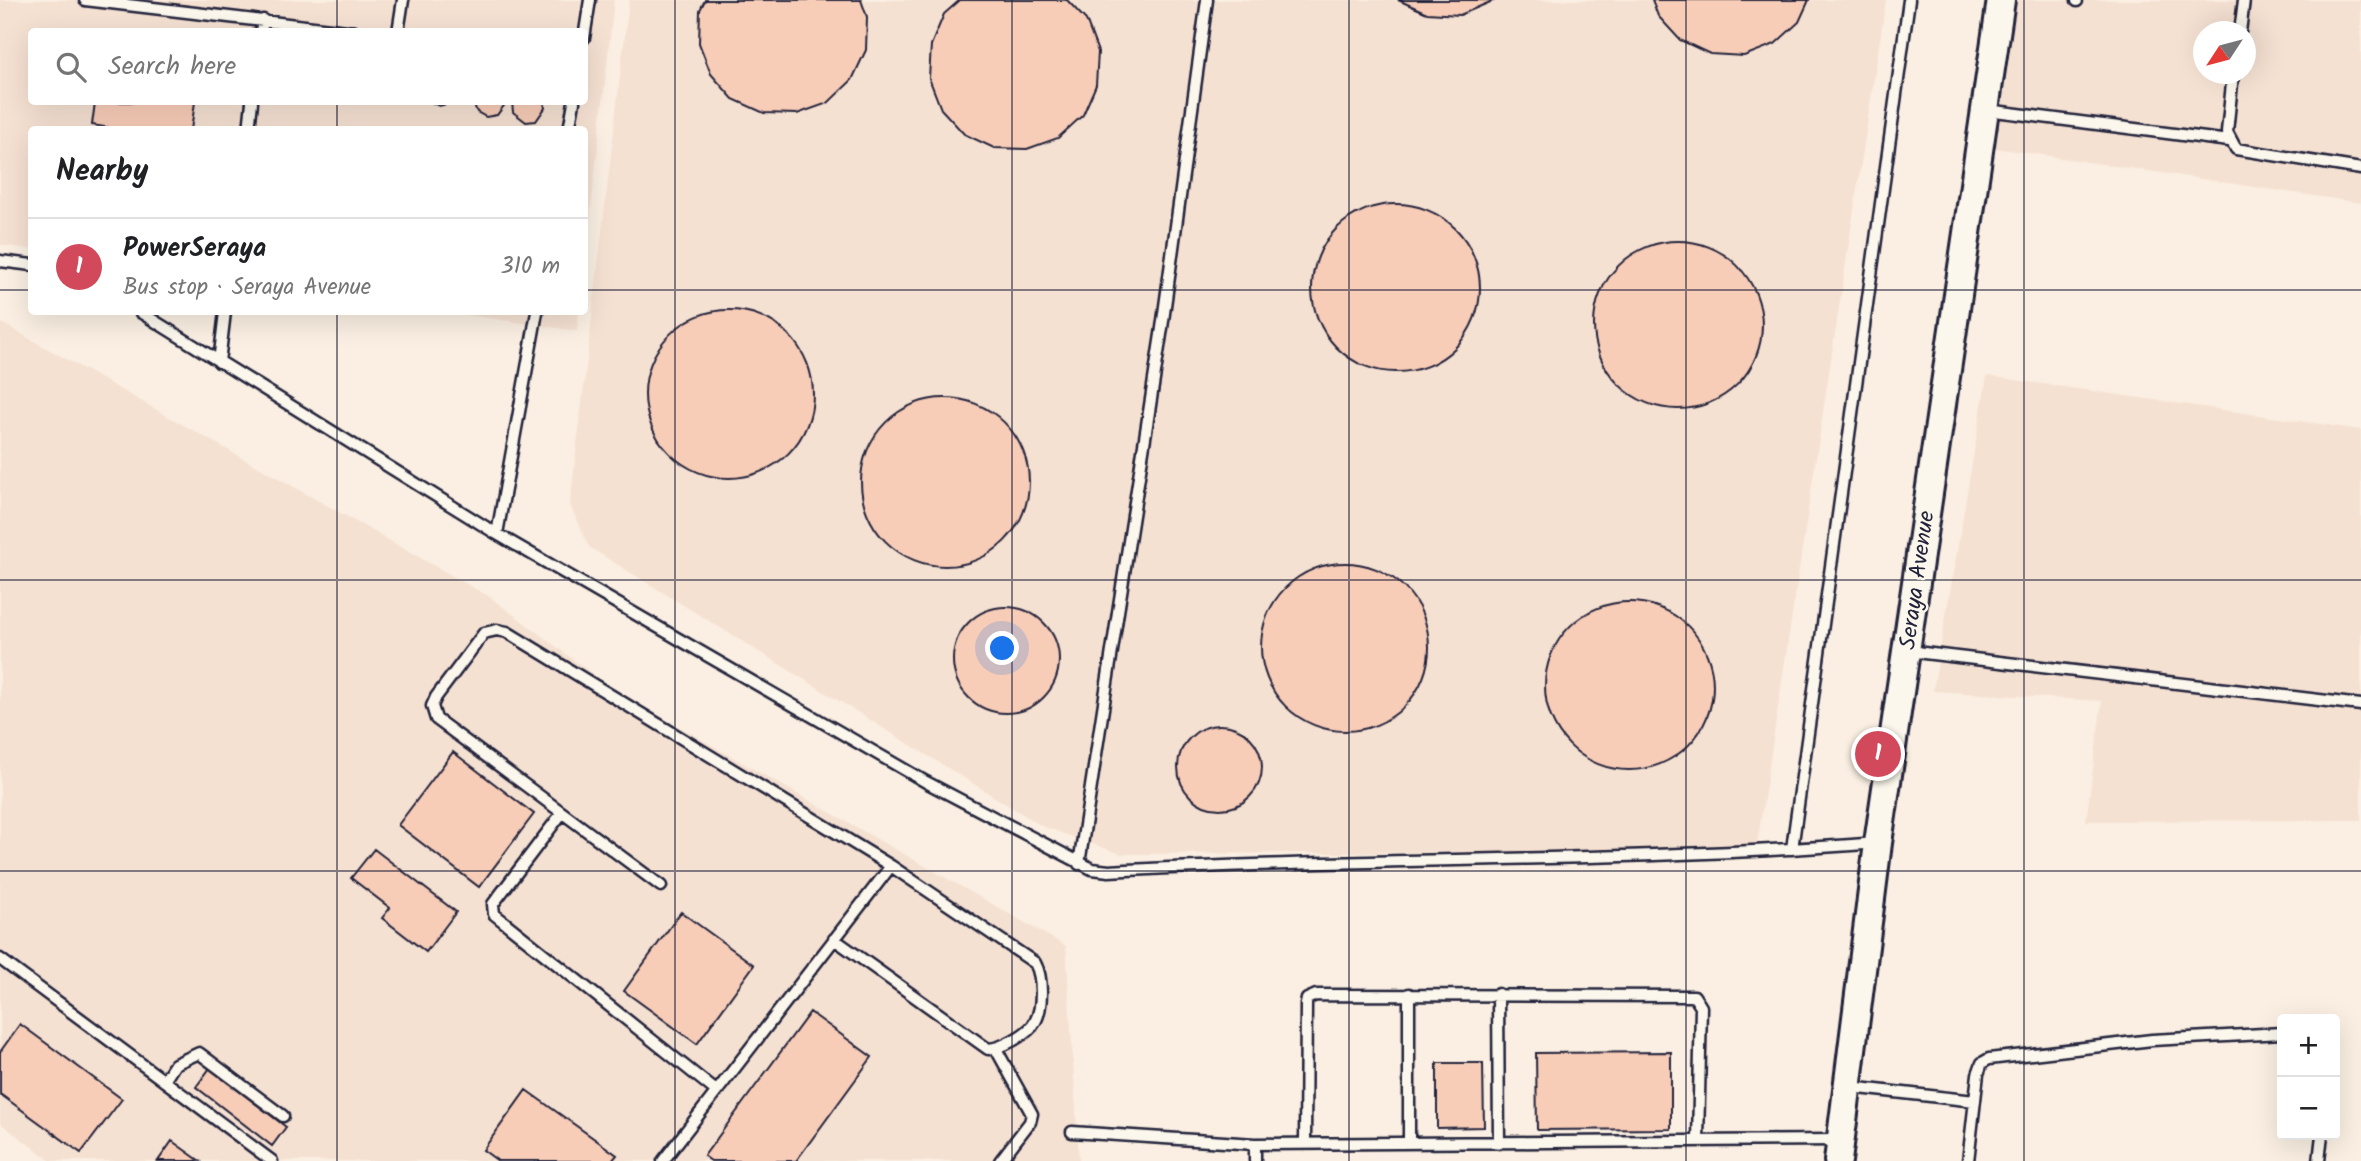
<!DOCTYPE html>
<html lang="en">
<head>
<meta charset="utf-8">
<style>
	:root { --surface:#fff; --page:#f6f6f6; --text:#202124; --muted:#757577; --line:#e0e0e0; --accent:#d1495b }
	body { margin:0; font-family:Kalam,sans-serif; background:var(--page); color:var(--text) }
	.controls { position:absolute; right:21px; bottom:21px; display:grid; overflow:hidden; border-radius:7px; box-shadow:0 7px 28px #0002 }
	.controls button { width:63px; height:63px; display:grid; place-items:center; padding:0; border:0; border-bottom:2px solid var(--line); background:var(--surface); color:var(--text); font:35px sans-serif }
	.compass { position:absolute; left:2193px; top:21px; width:63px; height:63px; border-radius:50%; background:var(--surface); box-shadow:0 7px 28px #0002; rotate:234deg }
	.you { position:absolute; left:1003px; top:649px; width:24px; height:24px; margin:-18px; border:5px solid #fff; border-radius:50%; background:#1a73e8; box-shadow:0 0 0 10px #1a73e833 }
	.badge { display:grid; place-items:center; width:46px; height:46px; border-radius:50%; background:var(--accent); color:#fff; font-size:23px; font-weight:700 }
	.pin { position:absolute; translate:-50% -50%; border:4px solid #fff; box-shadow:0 2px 7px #0006 }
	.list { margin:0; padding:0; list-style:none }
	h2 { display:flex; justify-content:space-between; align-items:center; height:91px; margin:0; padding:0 28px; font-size:30px }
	h2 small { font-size:23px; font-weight:400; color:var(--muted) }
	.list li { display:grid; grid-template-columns:46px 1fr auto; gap:21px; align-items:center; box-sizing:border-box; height:98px; padding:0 28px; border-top:2px solid var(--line) }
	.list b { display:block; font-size:26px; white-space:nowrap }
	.list p { margin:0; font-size:23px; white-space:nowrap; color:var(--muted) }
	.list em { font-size:23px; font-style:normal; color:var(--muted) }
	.icon { flex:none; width:38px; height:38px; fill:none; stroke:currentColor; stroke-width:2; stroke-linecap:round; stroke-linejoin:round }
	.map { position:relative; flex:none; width:2361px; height:1161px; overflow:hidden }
	.search { position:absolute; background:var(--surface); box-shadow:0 7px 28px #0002; left:28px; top:28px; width:560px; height:77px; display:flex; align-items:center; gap:18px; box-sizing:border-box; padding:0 24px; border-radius:7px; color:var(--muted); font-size:26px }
	.panel { position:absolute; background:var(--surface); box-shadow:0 7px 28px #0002; left:28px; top:126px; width:560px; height:189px; border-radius:7px }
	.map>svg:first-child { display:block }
	.built { fill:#f5e1d2; fill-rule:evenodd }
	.building { fill:#f8cdb8; stroke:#22223b; stroke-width:2 }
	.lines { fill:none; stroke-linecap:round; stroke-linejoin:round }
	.lane-casing { stroke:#22223b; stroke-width:15 }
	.secondary-casing { stroke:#22223b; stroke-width:32 }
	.lane { stroke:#fbf7ec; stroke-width:10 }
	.secondary { stroke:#fbf7ec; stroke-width:26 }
	.grid { fill:none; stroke:#22223b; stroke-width:2; stroke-opacity:0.55 }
	.labels { text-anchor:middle; stroke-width:5; stroke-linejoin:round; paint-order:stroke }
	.street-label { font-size:23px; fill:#22223b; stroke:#fbf7ec }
</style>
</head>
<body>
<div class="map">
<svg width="2361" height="1161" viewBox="0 0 2361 1161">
	<rect width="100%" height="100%" fill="#faefe2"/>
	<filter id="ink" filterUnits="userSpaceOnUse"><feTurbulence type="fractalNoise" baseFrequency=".0143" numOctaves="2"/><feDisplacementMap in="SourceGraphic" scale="14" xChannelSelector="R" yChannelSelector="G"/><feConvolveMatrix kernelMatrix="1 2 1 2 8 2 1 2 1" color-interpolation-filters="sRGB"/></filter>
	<g filter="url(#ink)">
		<!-- built -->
		<path class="built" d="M 0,0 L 614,0 L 585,264 L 584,130 L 32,130 L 31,249 L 0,245 ZM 32,32 L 584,32 L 584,102 L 32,102 Z
			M 629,0 L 1886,0 L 1756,851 L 1121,854 L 1042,826 L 589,547 L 570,505 Z
			M 2017,0 L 2361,0 L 2361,203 L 1995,148 ZM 2204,32 L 2246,32 L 2246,74 L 2204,74 Z
			M 448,312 L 579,312 L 577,331 Z
			M 0,322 L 490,597 L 614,690 L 1066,946 L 1079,1161 L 51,1161 L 0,1123 Z
			M 1987,376 L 2361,430 L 2361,820 L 2086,821 L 2102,701 L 1933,691 Z"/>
		<!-- building -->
		<path class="building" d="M 705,0 L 861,0 L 867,17 L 866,50 L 852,80 L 828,103 L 797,114 L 764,113 L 733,99 L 711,74 L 699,43 L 700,10 Z
			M 960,0 L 1067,0 L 1086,20 L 1098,52 L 1096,85 L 1083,115 L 1058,138 L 1027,149 L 994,148 L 964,134 L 941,109 L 929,78 L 931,45 L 944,14 Z
			M 1398,0 L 1495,0 L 1460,15 L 1427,13 Z
			M 1652,0 L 1809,0 L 1799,22 L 1775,44 L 1744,56 L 1710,54 L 1680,40 L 1658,16 Z
			M 95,102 L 195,102 L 191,130 L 123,130 L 92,125 Z
			M 431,102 L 455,102 L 439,106 Z
			M 473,102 L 506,102 L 506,103 L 497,115 L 486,117 L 477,112 Z
			M 512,102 L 544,102 L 545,108 L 536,121 L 526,122 L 513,112 Z
			M1312 288a84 84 0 1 1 168 0a84 84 0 1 1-168 0Z
			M1594 325a84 84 0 1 1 168 0a84 84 0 1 1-168 0Z
			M645 394a84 84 0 1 1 168 0a84 84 0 1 1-168 0Z
			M861 482a84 84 0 1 1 168 0a84 84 0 1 1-168 0Z
			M1261 647a84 84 0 1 1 168 0a84 84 0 1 1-168 0Z
			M1545 686a84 84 0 1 1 168 0a84 84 0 1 1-168 0Z
			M953 660a53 53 0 1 1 106 0a53 53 0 1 1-106 0Z
			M1178 767a42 42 0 1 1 84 0a42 42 0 1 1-84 0Z
			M 453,752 L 534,814 L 479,887 L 398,825 Z
			M 374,849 L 456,912 L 426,952 L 382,918 L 390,908 L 351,878 Z
			M 681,912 L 754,965 L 697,1044 L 624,991 Z
			M 810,1012 L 872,1057 L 796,1161 L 711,1161 L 704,1156 Z
			M 20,1024 L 122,1099 L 81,1153 L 0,1094 L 0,1052 Z
			M 1671,1052 L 1671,1129 L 1537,1130 L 1536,1053 Z
			M 1437,1063 L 1483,1063 L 1484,1127 L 1437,1128 Z
			M 210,1068 L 286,1127 L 272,1146 L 196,1087 Z
			M 526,1090 L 617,1155 L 612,1161 L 498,1161 L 483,1150 Z
			M 172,1141 L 200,1161 L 158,1161 Z"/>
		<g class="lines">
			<!-- lane casing -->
			<g class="lane-casing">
				<path id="lane" d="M 85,0 L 356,32
					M 2077,1 L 2077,0
					M 261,32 L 263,20
					M 398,32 L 403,0
					M 2240,32 L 2244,0
					M 584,38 L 590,0
					M 2233,74 L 2227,132 L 2236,149 L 2361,169
					M 1987,110 L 2229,141
					M 249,130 L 252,102
					M 569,130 L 574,102
					M 0,261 L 32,265
					M 140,312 L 497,534 L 926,782 L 1092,869 L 1109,871 C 1365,857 1622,863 1877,843
					M 219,362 L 225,312
					M 497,534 L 537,312
					M 1907,651 L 2361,705
					M 562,813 L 493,904 L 494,914 L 716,1091
					M 1792,849 L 1909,0
					M 1079,864 L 1162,328 L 1207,0
					M 661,886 L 436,719 L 432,706 L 436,697 L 484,633 L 497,630 L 507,632 L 891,866 L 1035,963 C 1043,977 1043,1008 1035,1022 C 1029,1034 1000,1049 988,1049 L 834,939
					M 0,959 L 272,1161
					M 1498,994 L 1499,1143
					M 996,1049 L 1032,1114 L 1030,1122 L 1000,1161
					M 164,1081 L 175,1064 L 199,1053 L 283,1116
					M 1850,1087 L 1975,1101
					M 1072,1132 L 1255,1144 L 1837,1140
					M 1409,1143 L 1409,994
					M 1305,1144 L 1306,1004 L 1307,999 L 1316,995 L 1694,996 L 1701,1007 L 1698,1141
					M 663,1161 L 891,866
					M 1255,1161 L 1255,1144
					M 1968,1161 L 1978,1074 L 1982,1063 L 1989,1059 L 2152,1040 L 2282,1033
					M 2319,1161 L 2322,1135"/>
			</g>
			<!-- secondary casing -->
			<g class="secondary-casing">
				<path id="secondary" d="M 1838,1161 L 1878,843 L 2001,0"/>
			</g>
			<!-- lane -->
			<use href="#lane" class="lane"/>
			<!-- secondary -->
			<use href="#secondary" class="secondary"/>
		</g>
	</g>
	<!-- grid -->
	<path class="grid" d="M 337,0 L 337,32M 675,0 L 675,1161M 1012,0 L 1012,1161M 1349,0 L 1349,1161M 1686,0 L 1686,1161M 2024,0 L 2024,1161M 337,102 L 337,130M 0,290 L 32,290M 584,290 L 2361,290M 337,312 L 337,1161M 0,580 L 2361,580M 0,871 L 2361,871"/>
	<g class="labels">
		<!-- street labels -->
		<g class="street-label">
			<text transform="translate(1916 580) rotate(-82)" y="8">Seraya Avenue</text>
		</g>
	</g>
</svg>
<div class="controls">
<button>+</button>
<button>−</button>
</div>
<svg class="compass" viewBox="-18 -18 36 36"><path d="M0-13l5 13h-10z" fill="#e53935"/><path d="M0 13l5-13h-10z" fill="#757577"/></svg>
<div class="you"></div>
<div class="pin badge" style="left:1878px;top:754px">1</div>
<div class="search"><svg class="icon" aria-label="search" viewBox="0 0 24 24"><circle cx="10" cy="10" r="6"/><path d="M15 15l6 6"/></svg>Search here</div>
<section class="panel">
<h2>Nearby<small></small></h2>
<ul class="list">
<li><span class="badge">1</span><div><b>PowerSeraya</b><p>Bus stop · Seraya Avenue</p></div><em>310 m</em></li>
</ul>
</section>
</div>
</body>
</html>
